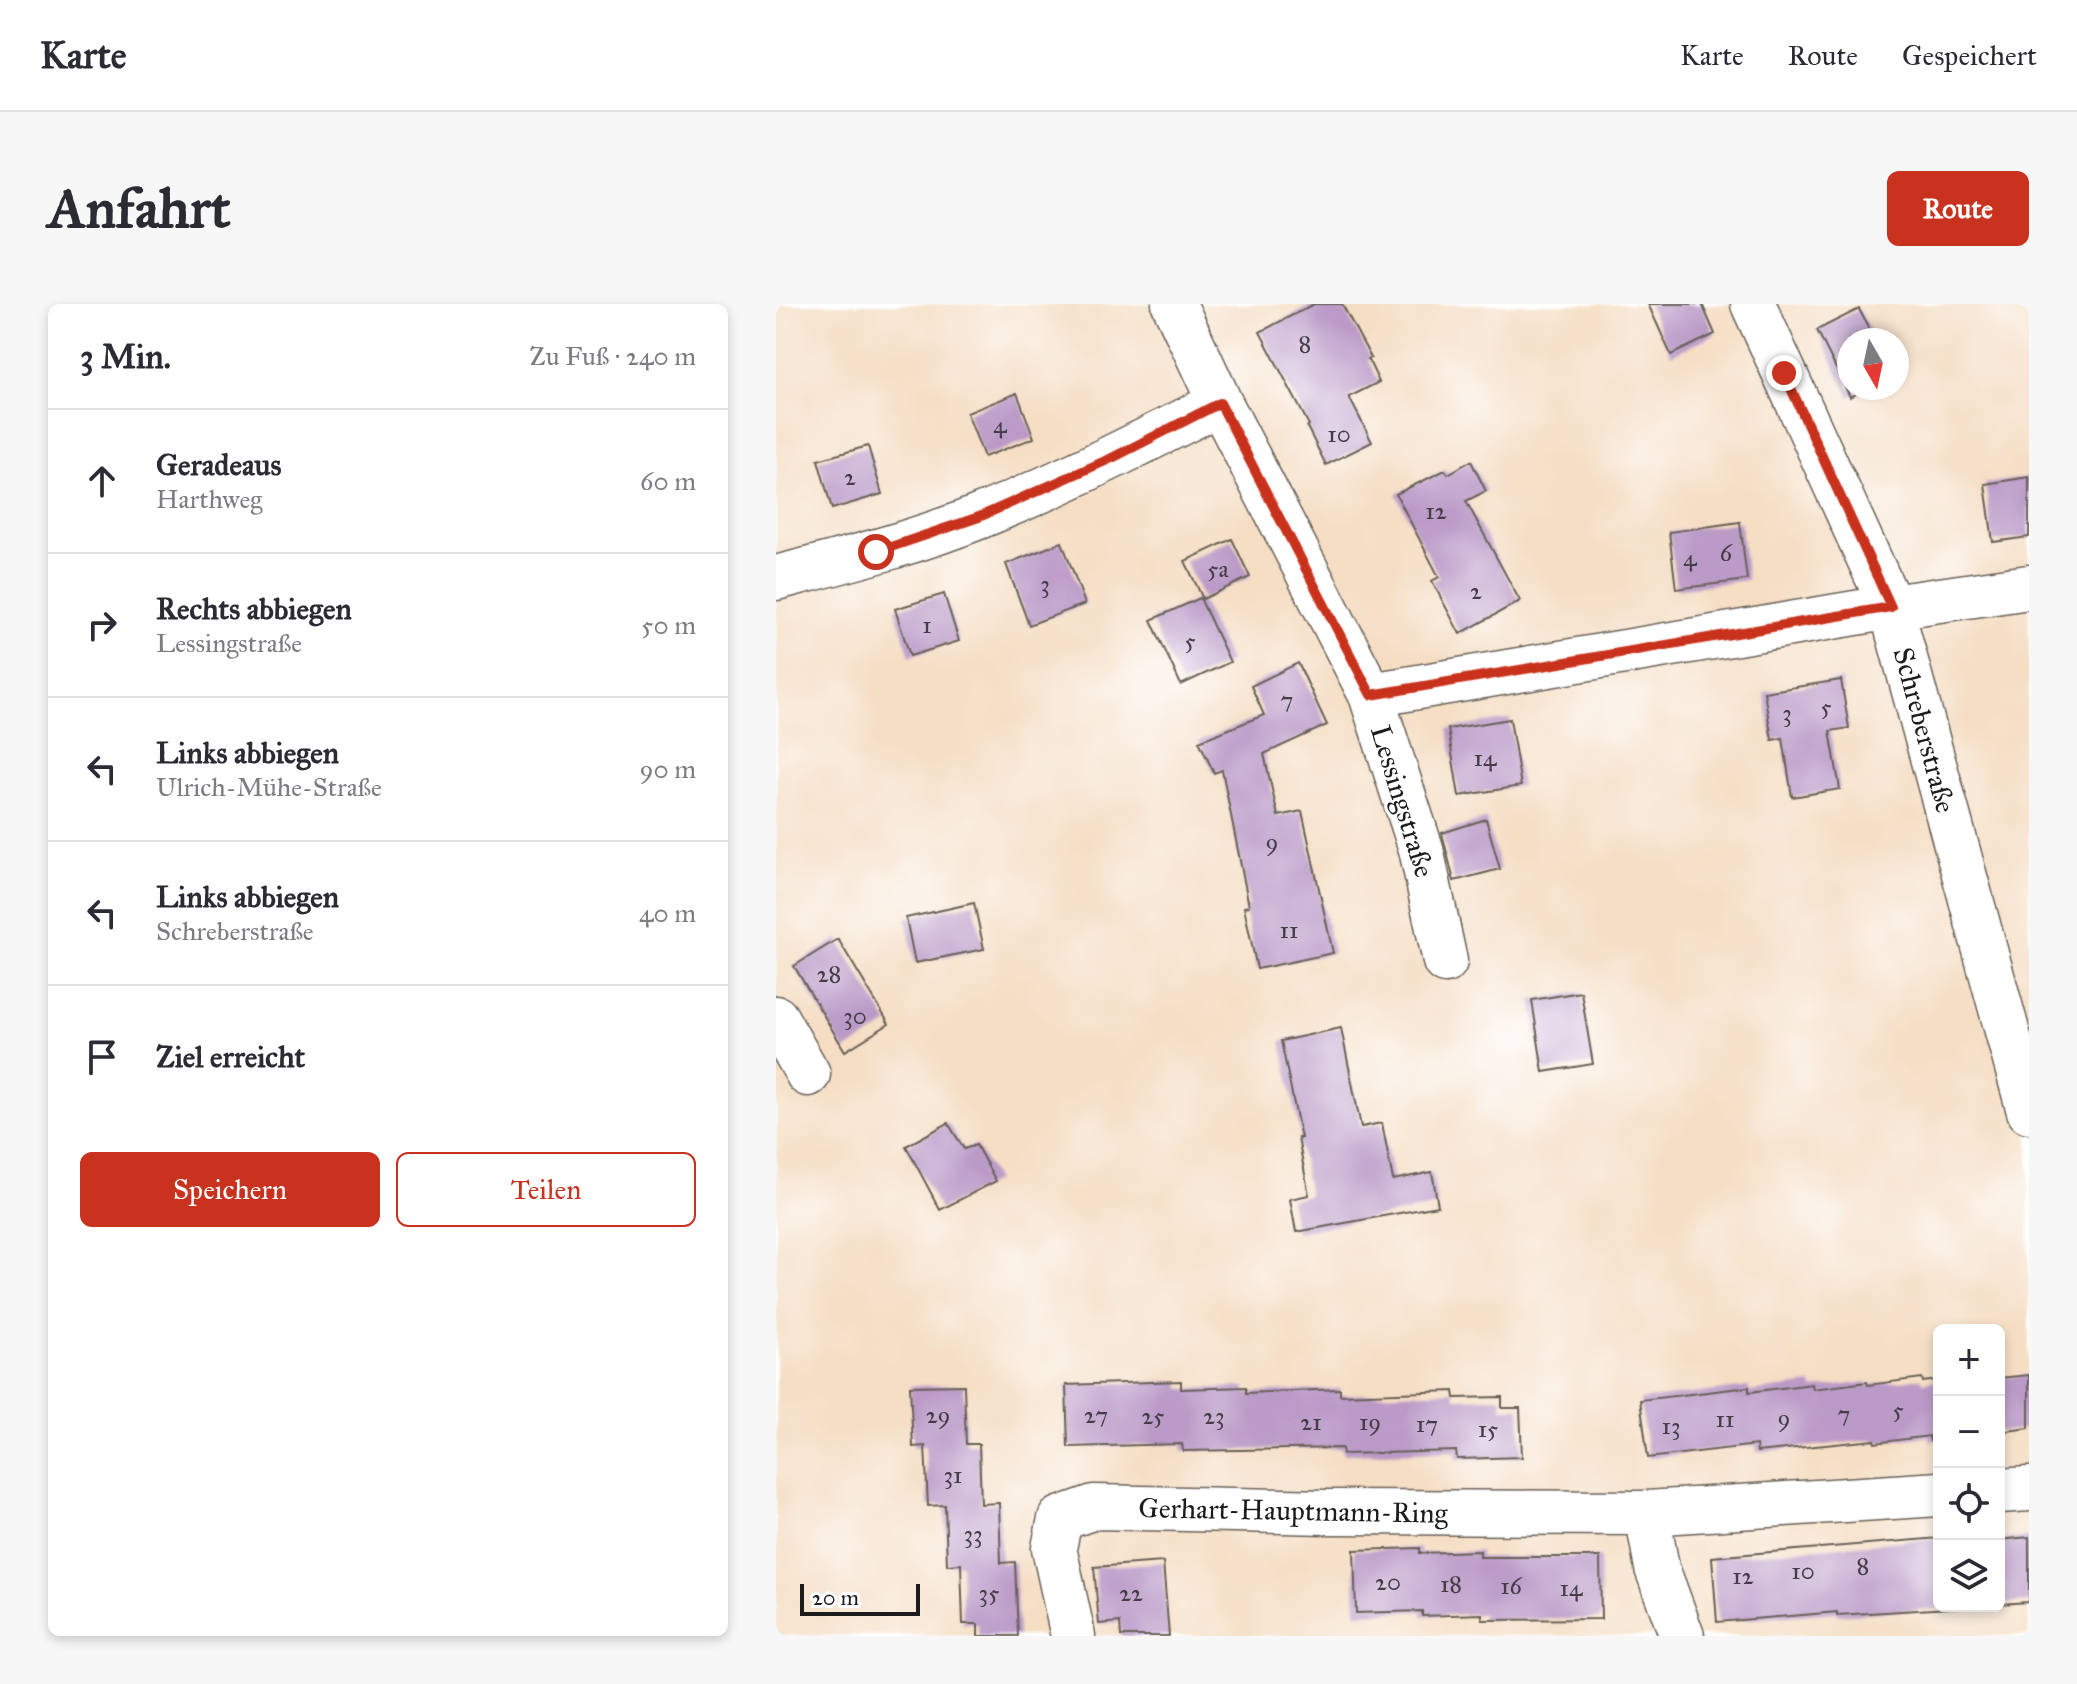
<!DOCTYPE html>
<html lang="de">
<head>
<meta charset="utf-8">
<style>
	:root { --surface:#fff; --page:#f7f7f7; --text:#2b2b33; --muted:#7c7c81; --line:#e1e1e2; --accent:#c8321e }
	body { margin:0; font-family:"IM FELL Great Primer",serif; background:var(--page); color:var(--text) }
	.controls { position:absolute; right:24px; bottom:24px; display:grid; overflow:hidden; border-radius:12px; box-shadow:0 4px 12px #0003 }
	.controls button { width:72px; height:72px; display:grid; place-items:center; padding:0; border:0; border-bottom:2px solid var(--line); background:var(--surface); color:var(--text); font:40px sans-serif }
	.compass { position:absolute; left:1061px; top:24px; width:72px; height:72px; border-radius:50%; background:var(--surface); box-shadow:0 4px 12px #0003; rotate:171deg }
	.scale { position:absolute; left:24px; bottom:20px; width:120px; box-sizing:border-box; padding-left:8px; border:4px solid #1c1c1c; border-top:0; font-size:22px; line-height:28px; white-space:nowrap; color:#1c1c1c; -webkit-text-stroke:6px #fff; paint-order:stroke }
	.stop { position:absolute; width:24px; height:24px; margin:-18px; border:6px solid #c8321e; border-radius:50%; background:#fff }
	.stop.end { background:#c8321e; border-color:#fff; box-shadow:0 2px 8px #0008 }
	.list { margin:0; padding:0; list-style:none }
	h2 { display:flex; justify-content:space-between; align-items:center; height:104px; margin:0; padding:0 32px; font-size:34px }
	h2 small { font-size:26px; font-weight:400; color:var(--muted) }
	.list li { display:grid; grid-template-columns:52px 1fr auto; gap:24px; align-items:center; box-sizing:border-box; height:144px; padding:0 32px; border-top:2px solid var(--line) }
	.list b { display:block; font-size:30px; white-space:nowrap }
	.list p { margin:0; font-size:26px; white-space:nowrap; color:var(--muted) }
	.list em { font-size:26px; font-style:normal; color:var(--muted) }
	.actions { display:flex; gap:16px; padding:24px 32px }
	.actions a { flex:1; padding:18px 0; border:2px solid var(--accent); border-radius:12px; text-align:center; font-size:28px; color:var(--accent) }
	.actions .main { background:var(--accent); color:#fff }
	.icon { flex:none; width:44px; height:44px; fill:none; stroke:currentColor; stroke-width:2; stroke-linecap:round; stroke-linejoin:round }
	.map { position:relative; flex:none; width:1253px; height:1332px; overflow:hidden; border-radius:12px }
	header { display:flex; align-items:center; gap:48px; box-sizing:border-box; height:112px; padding:0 40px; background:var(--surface); border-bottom:2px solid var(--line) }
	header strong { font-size:38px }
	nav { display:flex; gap:44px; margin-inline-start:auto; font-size:28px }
	.intro { display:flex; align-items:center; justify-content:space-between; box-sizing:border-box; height:192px; padding:0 48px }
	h1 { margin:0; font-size:56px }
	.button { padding:20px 36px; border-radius:12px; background:var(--accent); color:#fff; font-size:28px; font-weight:700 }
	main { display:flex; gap:48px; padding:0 48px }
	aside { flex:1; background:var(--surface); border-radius:12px; box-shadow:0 4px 12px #0003 }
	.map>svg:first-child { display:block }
	.building { fill:#ba9ac7 }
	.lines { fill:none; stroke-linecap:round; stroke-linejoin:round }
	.minor-casing { stroke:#686057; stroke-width:47 }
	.minor { stroke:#fff; stroke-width:44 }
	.route { stroke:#c8321e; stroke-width:10 }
	.labels { text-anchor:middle; stroke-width:6; stroke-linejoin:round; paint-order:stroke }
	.number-label { font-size:24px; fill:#443c47 }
	.street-label { font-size:28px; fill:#1c1c1c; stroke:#fff }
</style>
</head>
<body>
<header>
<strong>Karte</strong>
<nav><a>Karte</a><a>Route</a><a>Gespeichert</a></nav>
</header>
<div class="intro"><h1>Anfahrt</h1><a class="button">Route</a></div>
<main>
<aside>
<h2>3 Min.<small>Zu Fuß · 240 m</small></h2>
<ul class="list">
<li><svg class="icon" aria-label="ahead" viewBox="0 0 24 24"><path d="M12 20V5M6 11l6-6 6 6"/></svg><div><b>Geradeaus</b><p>Harthweg</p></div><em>60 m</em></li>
<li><svg class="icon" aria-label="right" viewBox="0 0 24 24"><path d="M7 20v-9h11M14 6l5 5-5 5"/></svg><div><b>Rechts abbiegen</b><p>Lessingstraße</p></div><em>50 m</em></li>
<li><svg class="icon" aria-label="left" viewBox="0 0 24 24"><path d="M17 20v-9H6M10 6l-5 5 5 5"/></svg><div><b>Links abbiegen</b><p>Ulrich-Mühe-Straße</p></div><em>90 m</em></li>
<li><svg class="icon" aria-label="left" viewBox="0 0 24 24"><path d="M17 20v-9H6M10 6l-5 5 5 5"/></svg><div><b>Links abbiegen</b><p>Schreberstraße</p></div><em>40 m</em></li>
<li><svg class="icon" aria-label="arrive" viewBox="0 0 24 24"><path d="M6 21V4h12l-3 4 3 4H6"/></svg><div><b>Ziel erreicht</b></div></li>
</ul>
<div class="actions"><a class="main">Speichern</a><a>Teilen</a></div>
</aside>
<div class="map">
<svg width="1253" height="1332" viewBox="0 0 1253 1332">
	<rect width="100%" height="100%" fill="#fff"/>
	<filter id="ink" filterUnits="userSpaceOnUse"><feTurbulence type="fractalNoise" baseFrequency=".0125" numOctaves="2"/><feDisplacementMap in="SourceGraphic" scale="16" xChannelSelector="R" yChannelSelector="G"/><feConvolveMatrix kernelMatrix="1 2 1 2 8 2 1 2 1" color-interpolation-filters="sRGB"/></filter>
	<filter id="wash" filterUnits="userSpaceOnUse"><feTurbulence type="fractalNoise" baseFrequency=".006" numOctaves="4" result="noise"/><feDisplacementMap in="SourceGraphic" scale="32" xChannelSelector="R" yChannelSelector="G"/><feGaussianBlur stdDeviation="1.8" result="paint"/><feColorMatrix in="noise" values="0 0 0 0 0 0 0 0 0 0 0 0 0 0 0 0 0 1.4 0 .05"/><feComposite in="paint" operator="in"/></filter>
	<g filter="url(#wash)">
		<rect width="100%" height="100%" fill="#f5dec4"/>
		<g id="blocks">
			<!-- building -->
			<path class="building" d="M 538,0 L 566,0 L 595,54 L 592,55 L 603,78 L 573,93 L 596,138 L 550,161 L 531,123 L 533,121 L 484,28 Z
				M 872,0 L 926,0 L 939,30 L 895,51 Z
				M 1083,5 L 1099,36 L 1073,36 L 1073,84 L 1093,84 L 1074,93 L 1041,26 Z
				M 241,89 L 258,134 L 208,153 L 191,109 Z
				M 92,142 L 106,190 L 56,205 L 42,156 Z
				M 695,157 L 710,187 L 690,197 L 744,297 L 684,330 L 656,277 L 663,273 L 620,190 L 669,166 L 672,170 Z
				M 1253,173 L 1253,233 L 1217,238 L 1209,180 Z
				M 964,218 L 971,276 L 900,285 L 893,228 Z
				M 456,235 L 474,273 L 427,295 L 409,257 Z
				M 286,238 L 309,300 L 253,321 L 230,260 Z
				M 168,290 L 183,337 L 134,352 L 119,305 Z
				M 424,294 L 454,358 L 405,381 L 375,316 Z
				M 522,359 L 551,421 L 488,450 L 502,512 L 526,507 L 557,649 L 481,665 L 468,603 L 473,602 L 446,466 L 438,469 L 423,437 L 488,411 L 475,382 Z
				M 1065,376 L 1073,424 L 1054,427 L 1064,485 L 1016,493 L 1007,434 L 996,436 L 988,388 Z
				M 734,415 L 745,482 L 683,492 L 672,425 Z
				M 710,515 L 724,565 L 678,577 L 666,529 Z
				M 198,599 L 208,645 L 139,659 L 130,614 Z
				M 62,635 L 113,720 L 69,747 L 18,662 Z
				M 805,688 L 817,760 L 767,768 L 756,696 Z
				M 565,724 L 585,823 L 606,819 L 617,876 L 656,868 L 662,902 L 520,928 L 514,895 L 533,891 L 522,834 L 525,834 L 505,737 Z
				M 172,819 L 188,845 L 200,841 L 220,877 L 164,906 L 130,842 Z
				M 1253,1071 L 1253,1124 L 1223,1128 L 1223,1074 Z
				M 1146,1074 L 1147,1078 L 1163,1076 L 1163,1135 L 1154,1137 L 1153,1132 L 1099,1139 L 1098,1136 L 981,1148 L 980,1141 L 872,1154 L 864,1096 L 973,1083 L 973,1088 L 1036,1080 L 1037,1085 L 1091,1078 L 1092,1081 Z
				M 405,1077 L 405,1085 L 470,1083 L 470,1089 L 564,1085 L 564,1091 L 678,1087 L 679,1094 L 726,1093 L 726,1104 L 744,1104 L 746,1153 L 681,1155 L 680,1147 L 567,1150 L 566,1144 L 407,1147 L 406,1140 L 292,1143 L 290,1081 Z
				M 188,1081 L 190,1140 L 203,1140 L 205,1200 L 223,1199 L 225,1259 L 239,1258 L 242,1332 L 202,1332 L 202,1320 L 187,1320 L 185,1260 L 171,1261 L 169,1201 L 152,1202 L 149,1142 L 137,1143 L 134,1082 Z
				M 1253,1233 L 1253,1298 L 1223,1300 L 1223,1236 Z
				M 1163,1234 L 1163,1302 L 1206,1302 L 1061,1311 L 1061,1308 L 941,1318 L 936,1253 Z
				M 644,1244 L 644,1249 L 704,1247 L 704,1253 L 824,1253 L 825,1315 L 706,1316 L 706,1310 L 646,1312 L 646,1307 L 580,1309 L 578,1246 Z
				M 387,1258 L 393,1332 L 345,1332 L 344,1318 L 323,1320 L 318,1263 Z"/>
		</g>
	</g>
	<g filter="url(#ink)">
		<use href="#blocks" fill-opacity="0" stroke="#686057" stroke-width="2"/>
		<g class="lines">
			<!-- minor casing -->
			<g class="minor-casing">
				<path id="minor" d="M 398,0 L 444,99 L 595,391 L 645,545 L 669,657
					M 977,0 L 1115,303 L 1253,807
					M 0,274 C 69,256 139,239 205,212 C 287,179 365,139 444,99
					M 595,391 L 1115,303 L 1253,283
					M 0,714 L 32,770
					M 1223,1187 L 1253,1185
					M 871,1209 L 881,1264 L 906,1332
					M 297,1332 L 278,1244 L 284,1215 L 318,1203 L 551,1208 L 871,1209 L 1163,1190"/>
			</g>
			<!-- minor -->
			<use href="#minor" class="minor"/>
		</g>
	</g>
	<g class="lines" filter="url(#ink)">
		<!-- route -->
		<path class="route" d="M 100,248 L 203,213 L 336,154 L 444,99 L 595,391 L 1115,303 L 1008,69"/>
	</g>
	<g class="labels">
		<!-- number labels -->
		<g class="number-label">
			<text x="529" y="48">8</text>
			<text x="224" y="129">4</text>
			<text x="563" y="138">10</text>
			<text x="74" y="181">2</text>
			<text x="660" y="215">12</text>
			<text x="950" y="257">6</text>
			<text x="914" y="262">4</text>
			<text x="442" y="273">5a</text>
			<text x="269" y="288">3</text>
			<text x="700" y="295">2</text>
			<text x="151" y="329">1</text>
			<text x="414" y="345">5</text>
			<text x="511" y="404">7</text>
			<text x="1050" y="411">5</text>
			<text x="1011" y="417">3</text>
			<text x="709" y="462">14</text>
			<text x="496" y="546">9</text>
			<text x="513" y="634">11</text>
			<text x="53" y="678">28</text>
			<text x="79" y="720">30</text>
			<text x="1122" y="1114">5</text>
			<text x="1068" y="1118">7</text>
			<text x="162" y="1119">29</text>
			<text x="320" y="1119">27</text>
			<text x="377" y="1120">25</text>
			<text x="438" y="1120">23</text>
			<text x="1008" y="1122">9</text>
			<text x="949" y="1123">11</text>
			<text x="535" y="1126">21</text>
			<text x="594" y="1126">19</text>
			<text x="651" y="1128">17</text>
			<text x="895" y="1130">13</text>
			<text x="712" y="1133">15</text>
			<text x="177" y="1179">31</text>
			<text x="197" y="1238">33</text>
			<text x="1087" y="1270">8</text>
			<text x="1027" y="1275">10</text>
			<text x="967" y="1280">12</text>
			<text x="612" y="1286">20</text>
			<text x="675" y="1288">18</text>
			<text x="735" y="1290">16</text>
			<text x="795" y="1292">14</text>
			<text x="213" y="1297">35</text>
			<text x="355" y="1297">22</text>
		</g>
		<!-- street labels -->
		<g class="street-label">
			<text transform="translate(1149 426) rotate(75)" y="10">Schreberstraße</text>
			<text transform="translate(627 497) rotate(73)" y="10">Lessingstraße</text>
			<text transform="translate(517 1206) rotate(1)" y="10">Gerhart-Hauptmann-Ring</text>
		</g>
	</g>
</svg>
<div class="controls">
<button>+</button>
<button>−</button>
<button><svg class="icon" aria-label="locate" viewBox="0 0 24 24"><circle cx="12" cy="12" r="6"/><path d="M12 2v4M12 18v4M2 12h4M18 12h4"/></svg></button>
<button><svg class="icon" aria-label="layers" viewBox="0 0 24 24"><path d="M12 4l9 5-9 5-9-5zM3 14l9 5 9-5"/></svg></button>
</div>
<svg class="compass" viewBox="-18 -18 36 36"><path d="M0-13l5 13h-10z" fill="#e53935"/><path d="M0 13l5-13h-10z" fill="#7c7c81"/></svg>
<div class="scale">20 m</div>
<div class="stop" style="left:100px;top:248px"></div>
<div class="stop end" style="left:1008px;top:69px"></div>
</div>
</main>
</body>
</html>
